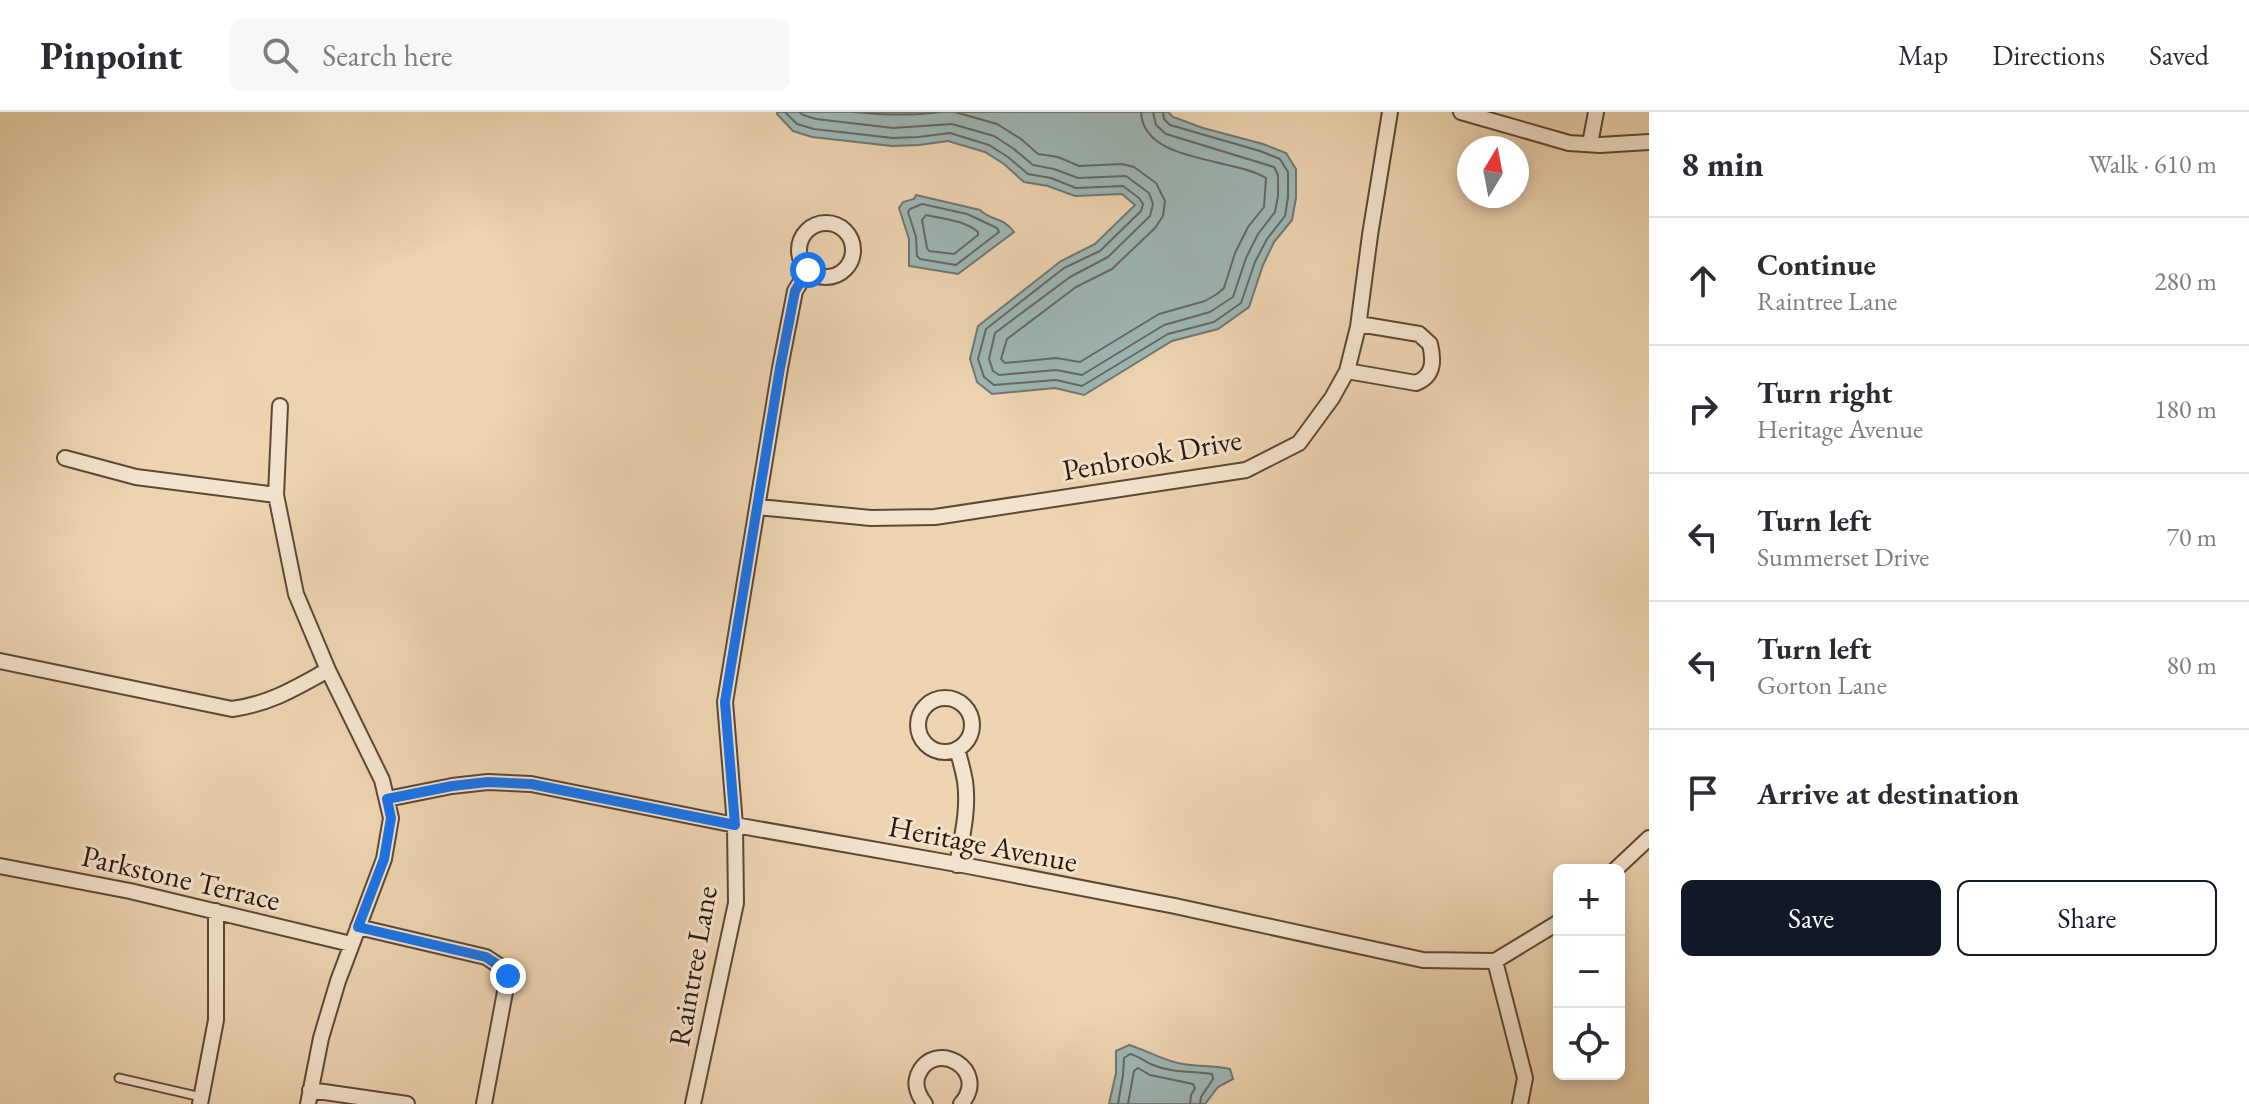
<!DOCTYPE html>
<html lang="en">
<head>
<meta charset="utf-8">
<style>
	:root { --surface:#fff; --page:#f7f7f7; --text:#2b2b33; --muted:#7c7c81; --line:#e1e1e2; --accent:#111827 }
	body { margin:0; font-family:"EB Garamond",serif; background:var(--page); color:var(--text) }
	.controls { position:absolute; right:24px; bottom:24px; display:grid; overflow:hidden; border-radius:12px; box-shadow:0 4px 12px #0003 }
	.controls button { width:72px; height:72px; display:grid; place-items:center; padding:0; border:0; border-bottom:2px solid var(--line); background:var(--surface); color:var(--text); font:40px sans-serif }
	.compass { position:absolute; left:1457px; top:24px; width:72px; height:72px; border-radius:50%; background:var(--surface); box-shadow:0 4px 12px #0003; rotate:10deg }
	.stop { position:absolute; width:24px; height:24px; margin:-18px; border:6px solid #1a73e8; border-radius:50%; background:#fff }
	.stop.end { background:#1a73e8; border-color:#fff; box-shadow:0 2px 8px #0008 }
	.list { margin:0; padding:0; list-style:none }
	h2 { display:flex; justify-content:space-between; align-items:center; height:104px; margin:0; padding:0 32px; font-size:34px }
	h2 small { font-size:26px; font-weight:400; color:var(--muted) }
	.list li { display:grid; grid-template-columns:52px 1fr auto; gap:24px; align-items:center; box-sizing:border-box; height:128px; padding:0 32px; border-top:2px solid var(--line) }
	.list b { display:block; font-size:30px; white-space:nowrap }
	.list p { margin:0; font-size:26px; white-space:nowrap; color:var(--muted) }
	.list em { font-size:26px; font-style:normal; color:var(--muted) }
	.actions { display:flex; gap:16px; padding:24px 32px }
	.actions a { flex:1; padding:18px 0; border:2px solid var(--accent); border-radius:12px; text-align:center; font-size:28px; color:var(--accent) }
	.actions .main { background:var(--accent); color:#fff }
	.icon { flex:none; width:44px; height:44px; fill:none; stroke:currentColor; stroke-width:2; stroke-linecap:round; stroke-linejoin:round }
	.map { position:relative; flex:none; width:1649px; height:992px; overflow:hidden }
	header { display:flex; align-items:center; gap:48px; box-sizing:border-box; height:112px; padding:0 40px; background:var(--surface); border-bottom:2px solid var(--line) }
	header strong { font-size:38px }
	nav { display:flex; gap:44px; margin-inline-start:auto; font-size:28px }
	.search { width:560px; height:72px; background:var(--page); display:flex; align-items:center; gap:20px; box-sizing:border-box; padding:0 28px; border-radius:12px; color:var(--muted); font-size:30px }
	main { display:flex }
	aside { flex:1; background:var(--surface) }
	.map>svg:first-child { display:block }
	.water { fill:#9db6b5; stroke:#707772; stroke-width:2 }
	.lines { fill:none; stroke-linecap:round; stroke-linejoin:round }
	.shore { stroke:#646862; stroke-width:2 }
	.lane-casing { stroke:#5c4836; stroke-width:11 }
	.street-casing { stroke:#5c4836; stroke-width:18 }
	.lane { stroke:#f3e2cc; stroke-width:7 }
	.street { stroke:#f3e2cc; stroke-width:14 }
	.route { stroke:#1a73e8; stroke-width:10 }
	.labels { text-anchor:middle; stroke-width:6; stroke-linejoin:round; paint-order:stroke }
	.street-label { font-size:30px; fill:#2c190e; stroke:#f3e2cc }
</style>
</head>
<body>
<header>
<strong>Pinpoint</strong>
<div class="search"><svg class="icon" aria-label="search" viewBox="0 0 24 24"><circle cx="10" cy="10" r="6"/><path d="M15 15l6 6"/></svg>Search here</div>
<nav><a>Map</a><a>Directions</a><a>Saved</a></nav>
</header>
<main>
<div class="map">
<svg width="1649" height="992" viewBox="0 0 1649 992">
	<rect width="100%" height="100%" fill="#edd3b0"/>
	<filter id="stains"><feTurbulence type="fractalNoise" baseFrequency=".0025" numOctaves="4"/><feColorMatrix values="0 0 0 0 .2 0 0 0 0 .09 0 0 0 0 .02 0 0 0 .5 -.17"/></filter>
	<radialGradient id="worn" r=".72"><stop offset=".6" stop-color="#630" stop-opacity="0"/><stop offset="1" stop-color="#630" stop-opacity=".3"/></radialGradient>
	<!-- water -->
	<path class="water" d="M 777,0 L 1168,0 L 1173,5 L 1203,16 L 1263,32 L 1286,41 L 1296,57 L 1296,86 L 1292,108 L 1274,130 L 1263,153 L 1249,195 L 1218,217 L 1172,229 L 1084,283 L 1055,276 L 992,282 L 977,270 L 970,247 L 978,214 L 1061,149 L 1095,132 L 1135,93 L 1122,82 L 1075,84 L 1048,74 L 1024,70 L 1004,52 L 985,40 L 948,29 L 919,33 L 892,34 L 812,25 L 793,19 L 777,2 Z
		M 916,83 L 980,98 C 993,110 1002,104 1014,120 L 958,162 L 909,154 L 909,127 L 899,96 L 903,90 L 914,87 Z
		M 1129,933 C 1146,938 1160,947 1178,951 C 1195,955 1213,953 1230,957 L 1233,967 L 1218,975 L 1205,992 L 1109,992 L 1116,961 L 1116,939 Z"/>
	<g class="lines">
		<!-- shore -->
		<path class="shore" d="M 785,0 L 797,12 L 814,17 L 893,26 L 918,25 L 950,21 L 989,33 L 1008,45 L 1028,62 L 1051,66 L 1076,76 L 1123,74 L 1139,86 L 1143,92 L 1141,99 L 1100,139 L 1064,156 L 986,217 L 978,247 L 984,265 L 994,273 L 1056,268 L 1082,274 L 1168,222 L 1214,210 L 1241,191 L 1255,150 L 1267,127 L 1285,104 L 1288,85 L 1288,60 L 1280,47 L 1260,39 L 1170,13 L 1164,7 L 1163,0
			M 799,0 L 803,3 L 816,7 L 893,16 L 952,12 L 994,24 L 1014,37 L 1033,53 L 1054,57 L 1078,66 L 1126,64 L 1149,81 L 1153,92 L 1150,104 L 1108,145 L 1070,165 L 995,221 L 989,247 L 993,259 L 999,263 L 1056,258 L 1082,263 L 1164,213 L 1210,200 L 1233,185 L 1246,146 L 1258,122 L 1275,100 L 1278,84 L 1278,63 L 1274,55 L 1166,22 L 1156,13 L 1153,0
			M 854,0 C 883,3 911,4 940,0
			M 955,0 L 997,12 L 1021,27 L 1038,42 L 1058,45 L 1079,54 L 1122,52 L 1134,55 L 1156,71 L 1165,89 L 1163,104 L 1155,116 L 1112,157 L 1076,175 L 1007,227 L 1001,247 L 1005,251 L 1056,246 L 1080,250 L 1159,202 L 1205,189 L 1217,182 L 1224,176 L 1235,141 L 1248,115 L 1264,95 L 1266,66 C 1232,45 1143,51 1141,0
			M 922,92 L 967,102 L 997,116 L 999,120 L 956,153 L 920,147 L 917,144 L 916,125 L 908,100 L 910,97 Z
			M 926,103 C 943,107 964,108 978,120 L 978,123 L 954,142 L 929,139 L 927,136 L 922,108 Z
			M 1118,992 L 1123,963 L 1124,946 L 1130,942 C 1139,944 1145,950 1153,953 C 1172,961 1192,959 1212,962 L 1213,967 L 1201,985 L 1200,992
			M 1128,992 L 1134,959 L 1138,956 L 1150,963 L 1193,972 L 1195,976 L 1191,983 L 1190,992"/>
		<!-- lane casing -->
		<g class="lane-casing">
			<path id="lane" d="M 119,966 L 201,985"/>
		</g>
		<!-- street casing -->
		<g class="street-casing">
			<path id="street" d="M 1461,0 L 1569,31 L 1600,33 L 1649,30
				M 1590,32 L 1596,0
				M799 138a27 27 0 1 1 54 0a27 27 0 1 1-54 0Z
				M 1347,259 L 1416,271 C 1434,264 1434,249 1430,232 L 1419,222 L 1359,212
				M 280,294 L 276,383 L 296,482 L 328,558 L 382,668 L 391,706 L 384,747 L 338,869 L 321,926 L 308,992
				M 65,346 L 136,365 L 276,383
				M 758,395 L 871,406 L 935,405 L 1246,358 L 1299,331 L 1332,286 L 1347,259 L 1358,215 L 1370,123 L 1390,0
				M 0,549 L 232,597 C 270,592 295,576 328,558
				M918 613a27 27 0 1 1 54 0a27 27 0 1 1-54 0Z
				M 957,637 C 960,647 963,658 965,669 C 969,697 962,725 957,753
				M 387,687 L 452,674 L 488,670 L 531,672 L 735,713 L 968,754 L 1175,794 L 1423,848 L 1495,849 L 1559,810
				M 0,754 L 130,779 L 351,832
				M 1615,758 L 1649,726
				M 358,815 L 486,845 L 501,855 L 508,864 L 484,992
				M 1495,849 L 1525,966 L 1520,992
				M 310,978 L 407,992
				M 200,992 L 216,908 L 216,799
				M 693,992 L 736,791 L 735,713 L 725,590 L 780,256 L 795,179 L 808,158
				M 925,992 C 918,983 914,973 918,963 C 934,925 991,958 961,992"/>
		</g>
		<!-- lane -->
		<use href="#lane" class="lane"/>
		<!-- street -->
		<use href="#street" class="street"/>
	</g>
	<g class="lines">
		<!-- route -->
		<path class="route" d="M 508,864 L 501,855 L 486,845 L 358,815 L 384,747 L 391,706 L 387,687 L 452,674 L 488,670 L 531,672 L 735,713 L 725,590 L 780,256 L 795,179 L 808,158"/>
	</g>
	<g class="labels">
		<!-- street labels -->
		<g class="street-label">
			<text transform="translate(1152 343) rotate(-10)" y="10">Penbrook Drive</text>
			<text transform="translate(983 732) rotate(11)" y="10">Heritage Avenue</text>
			<text transform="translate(181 766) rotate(13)" y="10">Parkstone Terrace</text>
			<text transform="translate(693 854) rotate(-80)" y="10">Raintree Lane</text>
		</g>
	</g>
	<rect width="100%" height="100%" filter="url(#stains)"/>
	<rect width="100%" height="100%" fill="url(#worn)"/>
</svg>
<div class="controls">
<button>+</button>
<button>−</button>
<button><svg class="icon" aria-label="locate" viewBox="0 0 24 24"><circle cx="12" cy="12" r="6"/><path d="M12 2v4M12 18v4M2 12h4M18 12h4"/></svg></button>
</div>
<svg class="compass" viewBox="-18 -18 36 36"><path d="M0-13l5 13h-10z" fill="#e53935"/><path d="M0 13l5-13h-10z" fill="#7c7c81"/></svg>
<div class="stop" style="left:808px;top:158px"></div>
<div class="stop end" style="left:508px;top:864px"></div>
</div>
<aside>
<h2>8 min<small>Walk · 610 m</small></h2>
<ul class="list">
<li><svg class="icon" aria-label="ahead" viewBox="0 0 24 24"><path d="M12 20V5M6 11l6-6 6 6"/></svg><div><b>Continue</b><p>Raintree Lane</p></div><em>280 m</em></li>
<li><svg class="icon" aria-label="right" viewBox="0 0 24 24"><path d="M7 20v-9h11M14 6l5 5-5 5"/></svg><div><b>Turn right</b><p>Heritage Avenue</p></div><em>180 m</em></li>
<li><svg class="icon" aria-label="left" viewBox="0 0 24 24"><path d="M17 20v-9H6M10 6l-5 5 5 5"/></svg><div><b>Turn left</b><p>Summerset Drive</p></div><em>70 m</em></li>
<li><svg class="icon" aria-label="left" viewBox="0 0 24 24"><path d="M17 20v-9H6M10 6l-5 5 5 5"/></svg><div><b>Turn left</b><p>Gorton Lane</p></div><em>80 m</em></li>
<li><svg class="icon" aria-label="arrive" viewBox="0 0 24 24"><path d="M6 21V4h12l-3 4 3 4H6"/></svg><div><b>Arrive at destination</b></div></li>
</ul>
<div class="actions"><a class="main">Save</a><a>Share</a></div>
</aside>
</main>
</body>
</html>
